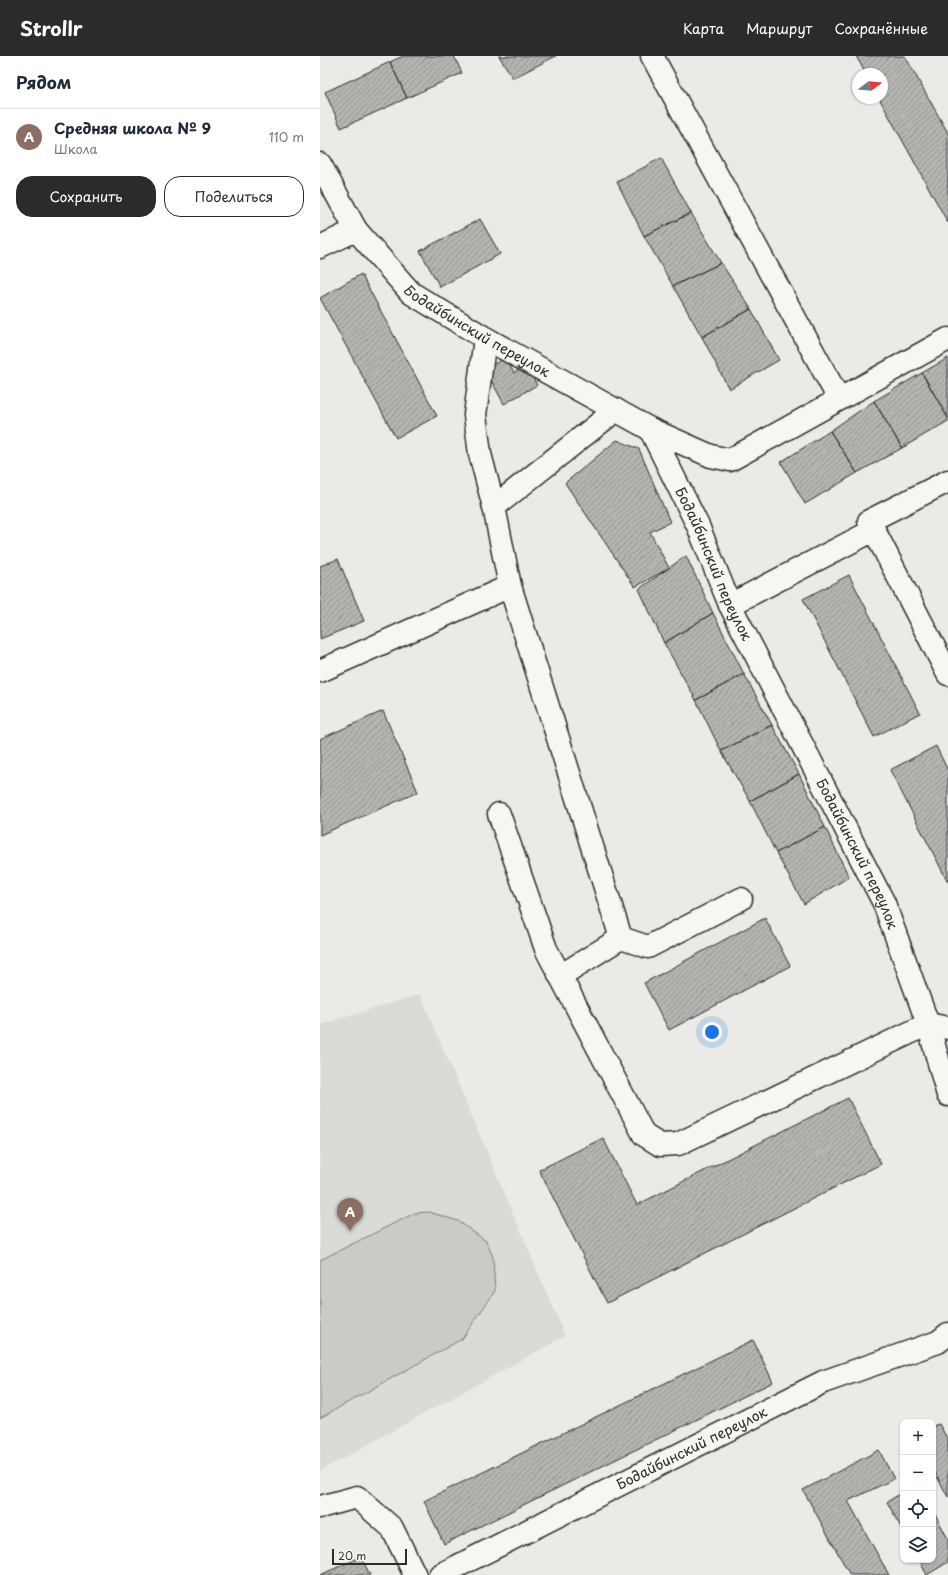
<!DOCTYPE html>
<html lang="ru">
<head>
<meta charset="utf-8">
<style>
	:root { --surface:#fff; --page:#f6f6f7; --text:#1f2937; --muted:#747a83; --line:#e0e1e3; --accent:#2b2b2b }
	body { margin:0; font-family:"Playpen Sans",sans-serif; background:var(--page); color:var(--text) }
	.controls { position:absolute; right:12px; bottom:12px; display:grid; overflow:hidden; border-radius:8px; box-shadow:0 1px 3px #0004 }
	.controls button { width:36px; height:36px; display:grid; place-items:center; padding:0; border:0; border-bottom:1px solid var(--line); background:var(--surface); color:var(--text); font:20px sans-serif }
	.compass { position:absolute; left:532px; top:12px; width:36px; height:36px; border-radius:50%; background:var(--surface); box-shadow:0 1px 3px #0004; rotate:74deg }
	.scale { position:absolute; left:12px; bottom:10px; width:75px; box-sizing:border-box; padding-left:4px; border:2px solid #2b2b2b; border-top:0; font-size:11px; line-height:14px; white-space:nowrap; color:#2b2b2b; -webkit-text-stroke:3px #f6f6f2; paint-order:stroke }
	.you { position:absolute; left:392px; top:976px; width:14px; height:14px; margin:-10px; border:3px solid #fff; border-radius:50%; background:#1a73e8; box-shadow:0 0 0 6px #1a73e833 }
	.badge { display:grid; place-items:center; width:26px; height:26px; border-radius:50%; background:var(--accent); color:#fff; font-size:13px; font-weight:700 }
	.pin { position:absolute; translate:-50% -33px; filter:drop-shadow(0 1px 2px #0008) }
	.pin::after { content:''; position:absolute; top:21px; width:14px; height:12px; background:inherit; clip-path:polygon(0 0,100% 0,50% 100%) }
	.list { margin:0; padding:0; list-style:none }
	h2 { display:flex; justify-content:space-between; align-items:center; height:52px; margin:0; padding:0 16px; font-size:17px }
	h2 small { font-size:13px; font-weight:400; color:var(--muted) }
	.list li { display:grid; grid-template-columns:26px 1fr auto; gap:12px; align-items:center; box-sizing:border-box; height:56px; padding:0 16px; border-top:1px solid var(--line) }
	.list b { display:block; font-size:15px; white-space:nowrap }
	.list p { margin:0; font-size:13px; white-space:nowrap; color:var(--muted) }
	.list em { font-size:13px; font-style:normal; color:var(--muted) }
	.actions { display:flex; gap:8px; padding:12px 16px }
	.actions a { flex:1; padding:9px 0; border:1px solid var(--accent); border-radius:16px; text-align:center; font-size:14px; color:var(--accent) }
	.actions .main { background:var(--accent); color:#fff }
	.icon { flex:none; width:22px; height:22px; fill:none; stroke:currentColor; stroke-width:2; stroke-linecap:round; stroke-linejoin:round }
	.map { position:relative; flex:none; width:628px; height:1519px; overflow:hidden }
	header { display:flex; align-items:center; gap:24px; box-sizing:border-box; height:56px; padding:0 20px; background:var(--accent); color:#fff }
	header strong { font-size:19px }
	nav { display:flex; gap:22px; margin-inline-start:auto; font-size:14px }
	main { display:flex }
	aside { flex:1; background:var(--surface) }
	.map>svg:first-child { display:block }
	.built { fill:#dadad6 }
	.park { fill:#cacac7; stroke:#7a7a79 }
	.building { fill:url(#building-hatch); stroke:#2b2b2b }
	.lines { fill:none; stroke-linecap:round; stroke-linejoin:round }
	.minor-casing { stroke:#2b2b2b; stroke-width:25 }
	.minor { stroke:#f6f6f2; stroke-width:22 }
	.labels { text-anchor:middle; stroke-width:4; stroke-linejoin:round; paint-order:stroke }
	.street-label { font-size:14px; fill:#2b2b2b; stroke:#f6f6f2 }
</style>
</head>
<body>
<header>
<strong>Strollr</strong>
<nav><a>Карта</a><a>Маршрут</a><a>Сохранённые</a></nav>
</header>
<main>
<aside>
<h2>Рядом<small></small></h2>
<ul class="list">
<li><span class="badge" style="background:#8d6e63">A</span><div><b>Средняя школа № 9</b><p>Школа</p></div><em>110 m</em></li>
</ul>
<div class="actions"><a class="main">Сохранить</a><a>Поделиться</a></div>
</aside>
<div class="map">
<svg width="628" height="1519" viewBox="0 0 628 1519">
	<defs>
		<pattern id="building-hatch" width="6" height="6" patternUnits="userSpaceOnUse"><rect width="6" height="6" fill="#b4b4b1"/><path d="M-1 1l2-2M0 6l6-6M5 7l2-2" fill="none" stroke="#939390"/></pattern>
	</defs>
	<rect width="100%" height="100%" fill="#eaeae6"/>
	<filter id="ink" filterUnits="userSpaceOnUse"><feTurbulence type="fractalNoise" baseFrequency=".025" numOctaves="2"/><feDisplacementMap in="SourceGraphic" scale="8" xChannelSelector="R" yChannelSelector="G"/><feConvolveMatrix kernelMatrix="1 2 1 2 8 2 1 2 1" color-interpolation-filters="sRGB"/></filter>
	<g filter="url(#ink)">
		<!-- built -->
		<path class="built" d="M 100,938 L 245,1280 L 0,1415 L 0,1362 L 142,1283 L 95,1157 L 0,1204 L 0,969 Z"/>
		<!-- park -->
		<path class="park" d="M 109,1156 L 138,1165 L 166,1185 L 173,1201 L 175,1235 L 142,1283 L 0,1362 L 0,1204 L 95,1157 Z"/>
		<!-- building -->
		<path class="building" d="M 83,0 L 134,0 L 142,17 L 87,42 L 70,6 Z
			M 179,0 L 236,0 L 193,22 Z
			M 536,0 L 585,0 L 628,77 L 628,167 L 559,42 L 562,42 L 562,18 L 546,18 Z
			M 70,6 L 87,42 L 21,72 L 5,36 Z
			M 341,102 L 371,157 L 324,180 L 297,126 Z
			M 371,157 L 401,207 L 353,230 L 324,180 Z
			M 160,163 L 180,198 L 120,231 L 100,195 Z
			M 401,207 L 431,253 L 382,281 L 353,230 Z
			M 41,218 L 117,360 L 76,382 L 0,242 Z
			M 431,253 L 459,304 L 409,333 L 382,281 Z
			M 185,302 L 194,317 L 206,310 L 217,329 L 184,348 L 165,313 Z
			M 628,302 L 628,362 L 602,317 Z
			M 602,317 L 628,362 L 628,365 L 582,392 L 554,345 Z
			M 554,345 L 582,392 L 537,417 L 510,375 Z
			M 510,375 L 537,417 L 485,448 L 461,406 Z
			M 297,384 L 319,393 L 350,466 L 330,476 L 349,512 L 315,531 L 245,427 Z
			M 366,500 L 393,557 L 344,587 L 319,533 Z
			M 18,503 L 44,565 L 0,583 L 0,510 Z
			M 529,519 L 600,657 L 554,681 L 483,543 Z
			M 393,557 L 424,618 L 376,644 L 344,587 Z
			M 424,618 L 452,669 L 401,695 L 376,644 Z
			M 63,655 L 98,736 L 0,779 L 0,683 Z
			M 452,669 L 479,718 L 430,745 L 401,695 Z
			M 616,690 L 628,715 L 628,826 L 570,714 Z
			M 479,718 L 505,771 L 456,797 L 430,745 Z
			M 505,771 L 529,821 L 484,848 L 456,797 Z
			M 445,862 L 470,910 L 349,974 L 324,927 Z
			M 528,1042 L 561,1108 L 287,1247 L 219,1114 L 283,1082 L 317,1149 Z
			M 433,1284 L 453,1326 L 124,1488 L 104,1445 Z
			M 619,1368 L 628,1384 L 628,1441 L 613,1413 L 613,1370 Z
			M 559,1394 L 574,1423 L 528,1445 L 569,1519 L 530,1519 L 483,1434 Z
			M 583,1436 L 583,1475 L 567,1446 Z
			M 613,1454 L 628,1483 L 628,1506 L 607,1519 L 599,1504 L 613,1504 Z
			M 41,1501 L 50,1519 L 0,1519 Z"/>
		<g class="lines">
			<!-- minor casing -->
			<g class="minor-casing">
				<g id="minor">
					<path d="M 332,0 L 519,343"/>
					<path id="s1" d="M 0,108 L 36,174 L 91,237 L 165,282 L 330,373 L 378,470 L 410,549 L 564,847 L 608,968 L 628,1039"/>
					<path d="M 0,191 L 36,174"/>
					<path d="M 165,282 L 155,359 L 160,398 L 174,451 L 190,530 L 301,882"/>
					<path d="M 330,373 L 391,400 L 410,404 L 628,283"/>
					<path d="M 174,451 L 296,354"/>
					<path d="M 554,474 L 549,465 L 628,425"/>
					<path d="M 410,549 L 554,474 L 628,618"/>
					<path d="M 0,615 L 190,530"/>
					<path d="M 179,758 L 226,893 L 324,1079 L 340,1089 L 358,1088 L 608,968 L 628,972"/>
					<path d="M 240,920 L 301,882 L 328,891 L 421,843"/>
					<path d="M 0,1451 L 37,1441 L 72,1472 L 95,1519"/>
					<path id="s2" d="M 120,1519 L 503,1326 L 618,1286 L 628,1278"/>
				</g>
			</g>
			<!-- minor -->
			<use href="#minor" class="minor"/>
		</g>
	</g>
	<g class="labels">
		<!-- street labels -->
		<g class="street-label">
			<text dy="5" stroke="none"><textPath href="#s1" startOffset="235">Бодайбинский переулок</textPath></text>
			<text dy="5" stroke="none"><textPath href="#s1" startOffset="583">Бодайбинский переулок</textPath></text>
			<text dy="5" stroke="none"><textPath href="#s1" startOffset="907">Бодайбинский переулок</textPath></text>
			<text dy="5" stroke="none"><textPath href="#s2" startOffset="282">Бодайбинский переулок</textPath></text>
		</g>
	</g>
</svg>
<div class="controls">
<button>+</button>
<button>−</button>
<button><svg class="icon" aria-label="locate" viewBox="0 0 24 24"><circle cx="12" cy="12" r="6"/><path d="M12 2v4M12 18v4M2 12h4M18 12h4"/></svg></button>
<button><svg class="icon" aria-label="layers" viewBox="0 0 24 24"><path d="M12 4l9 5-9 5-9-5zM3 14l9 5 9-5"/></svg></button>
</div>
<svg class="compass" viewBox="-18 -18 36 36"><path d="M0-13l5 13h-10z" fill="#e53935"/><path d="M0 13l5-13h-10z" fill="#747a83"/></svg>
<div class="scale">20 m</div>
<div class="you"></div>
<div class="pin badge" style="left:30px;top:1175px;background:#8d6e63">A</div>
</div>
</main>
</body>
</html>
